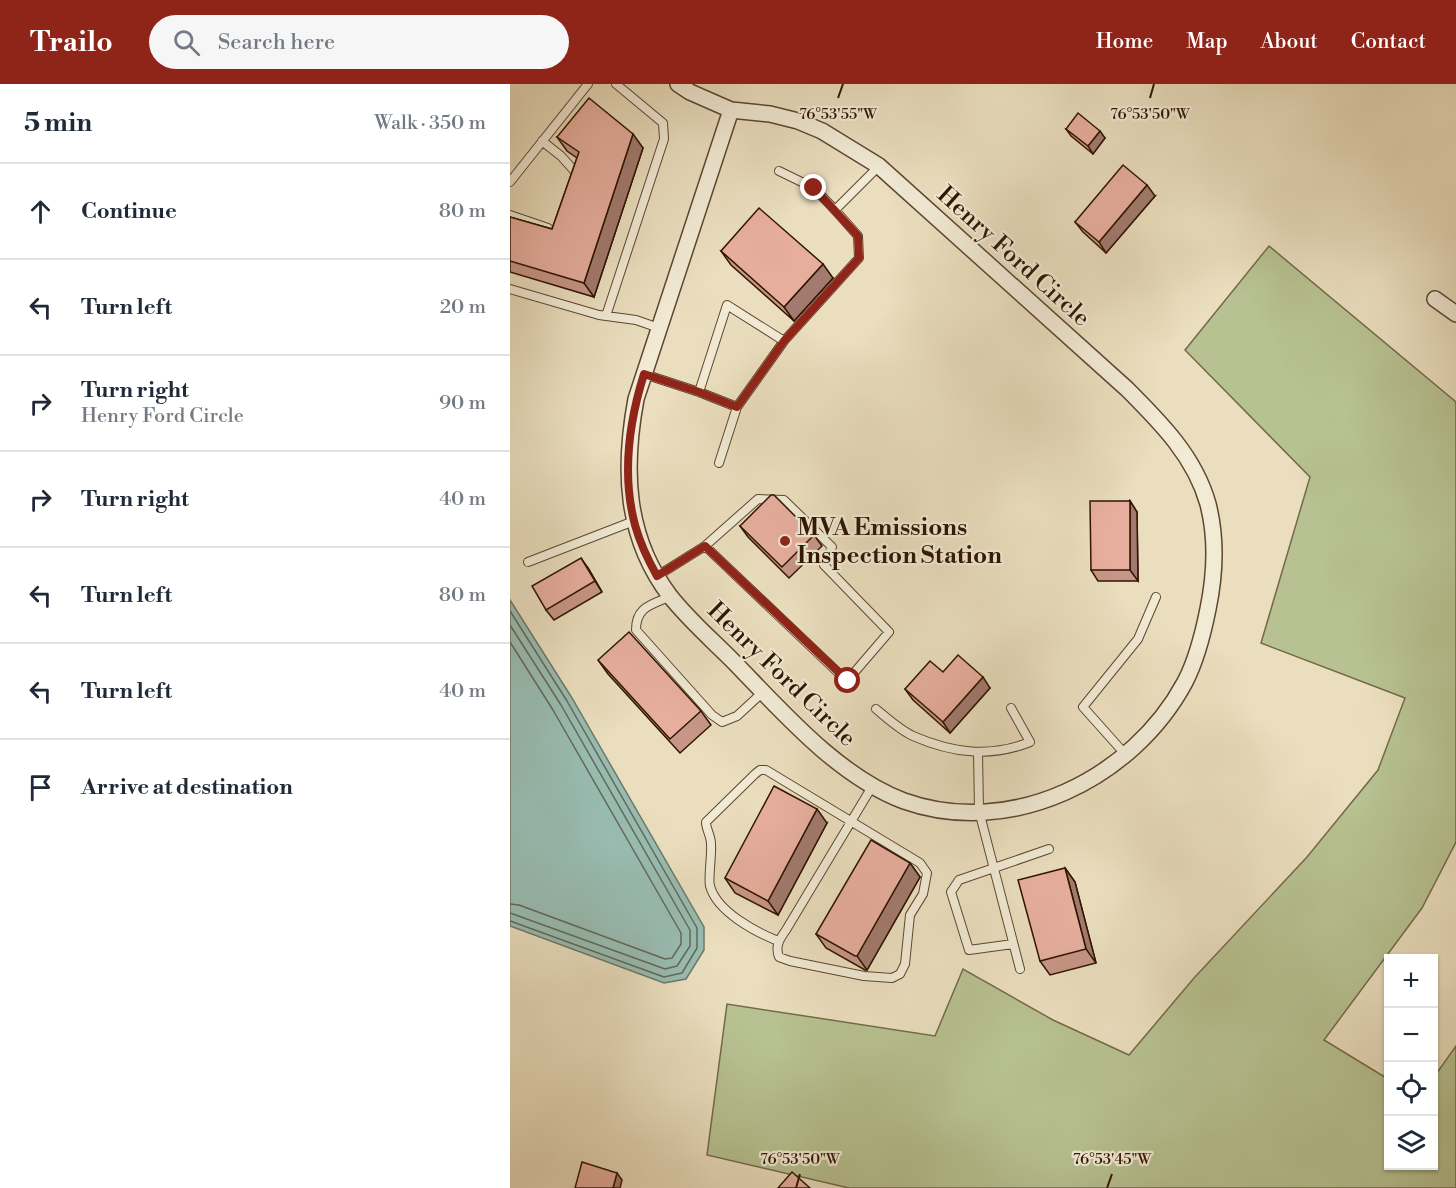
<!DOCTYPE html>
<html lang="en">
<head>
<meta charset="utf-8">
<style>
	:root { --surface:#fff; --page:#f6f6f7; --text:#1f2937; --muted:#747a83; --line:#e0e1e3; --accent:#8f2418 }
	body { margin:0; font-family:"Libre Bodoni",serif; background:var(--page); color:var(--text) }
	.controls { position:absolute; right:18px; bottom:18px; display:grid; overflow:hidden; border-radius:0px; box-shadow:0 2px 4px #0004 }
	.controls button { width:54px; height:54px; display:grid; place-items:center; padding:0; border:0; border-bottom:2px solid var(--line); background:var(--surface); color:var(--text); font:30px sans-serif }
	.stop { position:absolute; width:18px; height:18px; margin:-14px; border:4px solid #8f2418; border-radius:50%; background:#fff }
	.stop.end { background:#8f2418; border-color:#fff; box-shadow:0 2px 6px #0008 }
	.list { margin:0; padding:0; list-style:none }
	h2 { display:flex; justify-content:space-between; align-items:center; height:78px; margin:0; padding:0 24px; font-size:26px }
	h2 small { font-size:20px; font-weight:400; color:var(--muted) }
	.list li { display:grid; grid-template-columns:39px 1fr auto; gap:18px; align-items:center; box-sizing:border-box; height:96px; padding:0 24px; border-top:2px solid var(--line) }
	.list b { display:block; font-size:22px; white-space:nowrap }
	.list p { margin:0; font-size:20px; white-space:nowrap; color:var(--muted) }
	.list em { font-size:20px; font-style:normal; color:var(--muted) }
	.icon { flex:none; width:33px; height:33px; fill:none; stroke:currentColor; stroke-width:2; stroke-linecap:round; stroke-linejoin:round }
	.map { position:relative; flex:none; width:946px; height:1104px; overflow:hidden }
	header { display:flex; align-items:center; gap:36px; box-sizing:border-box; height:84px; padding:0 30px; background:var(--accent); color:#fff }
	header strong { font-size:28px }
	nav { display:flex; gap:33px; margin-inline-start:auto; font-size:21px }
	.search { width:420px; height:54px; background:var(--page); display:flex; align-items:center; gap:15px; box-sizing:border-box; padding:0 21px; border-radius:33px; color:var(--muted); font-size:22px }
	main { display:flex }
	aside { flex:1; background:var(--surface) }
	.map>svg:first-child { display:block }
	.green { fill:#b7c191; stroke:#736a48; stroke-width:1.5 }
	.water { fill:#98bcb1; stroke:#6e796a; stroke-width:1.5 }
	.lines { fill:none; stroke-linecap:round; stroke-linejoin:round }
	.shore { stroke:#646858; stroke-width:1.5 }
	.service-casing { stroke:#5e4630; stroke-width:10 }
	.minor-casing { stroke:#5e4630; stroke-width:18 }
	.service { stroke:#f1ead5; stroke-width:8 }
	.minor { stroke:#f1ead5; stroke-width:15 }
	.wall { fill:#c79688; stroke:#2f1400; stroke-width:1.5 }
	.shaded-wall { fill:#a27a6f; stroke:#2f1400; stroke-width:1.5 }
	.building { fill:#e7ae9e; stroke:#2f1400; stroke-width:1.5 }
	.route { stroke:#8f2418; stroke-width:8 }
	.ticks { fill:none; stroke:#2f1400; stroke-width:2 }
	.poi-dot { fill:#8f2418; stroke:#f1ead5; stroke-width:2 }
	.labels { text-anchor:middle; stroke-width:4.5; stroke-linejoin:round; paint-order:stroke }
	.street-label { font-size:24px; fill:#2f1400; stroke:#f1ead5 }
	.poi-label { font-size:24px; font-weight:bold; fill:#2f1400; stroke:#f1ead5; text-anchor:start }
	.ticks-label { font-size:15px; text-anchor:middle; fill:#2f1400; stroke:#f1ead5; stroke-width:4.5; stroke-linejoin:round; paint-order:stroke }
</style>
</head>
<body>
<header>
<strong>Trailo</strong>
<div class="search"><svg class="icon" aria-label="search" viewBox="0 0 24 24"><circle cx="10" cy="10" r="6"/><path d="M15 15l6 6"/></svg>Search here</div>
<nav><a>Home</a><a>Map</a><a>About</a><a>Contact</a></nav>
</header>
<main>
<aside>
<h2>5 min<small>Walk · 350 m</small></h2>
<ul class="list">
<li><svg class="icon" aria-label="ahead" viewBox="0 0 24 24"><path d="M12 20V5M6 11l6-6 6 6"/></svg><div><b>Continue</b></div><em>80 m</em></li>
<li><svg class="icon" aria-label="left" viewBox="0 0 24 24"><path d="M17 20v-9H6M10 6l-5 5 5 5"/></svg><div><b>Turn left</b></div><em>20 m</em></li>
<li><svg class="icon" aria-label="right" viewBox="0 0 24 24"><path d="M7 20v-9h11M14 6l5 5-5 5"/></svg><div><b>Turn right</b><p>Henry Ford Circle</p></div><em>90 m</em></li>
<li><svg class="icon" aria-label="right" viewBox="0 0 24 24"><path d="M7 20v-9h11M14 6l5 5-5 5"/></svg><div><b>Turn right</b></div><em>40 m</em></li>
<li><svg class="icon" aria-label="left" viewBox="0 0 24 24"><path d="M17 20v-9H6M10 6l-5 5 5 5"/></svg><div><b>Turn left</b></div><em>80 m</em></li>
<li><svg class="icon" aria-label="left" viewBox="0 0 24 24"><path d="M17 20v-9H6M10 6l-5 5 5 5"/></svg><div><b>Turn left</b></div><em>40 m</em></li>
<li><svg class="icon" aria-label="arrive" viewBox="0 0 24 24"><path d="M6 21V4h12l-3 4 3 4H6"/></svg><div><b>Arrive at destination</b></div></li>
</ul>
</aside>
<div class="map">
<svg width="946" height="1104" viewBox="0 0 946 1104">
	<rect width="100%" height="100%" fill="#eadebe"/>
	<filter id="stains"><feTurbulence type="fractalNoise" baseFrequency=".00333" numOctaves="4"/><feColorMatrix values="0 0 0 0 .2 0 0 0 0 .09 0 0 0 0 .02 0 0 0 .5 -.17"/></filter>
	<radialGradient id="worn" r=".72"><stop offset=".6" stop-color="#630" stop-opacity="0"/><stop offset="1" stop-color="#630" stop-opacity=".3"/></radialGradient>
	<!-- green -->
	<path class="green" d="M 759,162 L 946,318 L 946,758 L 912,824 L 814,956 L 878,995 L 878,1082 L 924,1082 L 924,993 L 946,962 L 946,1104 L 339,1104 L 197,1071 L 217,920 L 425,952 L 453,885 L 543,936 L 619,971 L 684,894 L 797,773 L 868,686 L 895,614 L 751,559 L 800,393 L 675,266 Z"/>
	<!-- water -->
	<path class="water" d="M 0,516 L 62,614 L 194,843 L 194,866 L 176,895 L 154,899 L 0,842 Z"/>
	<g class="lines">
		<!-- shore -->
		<path class="shore" d="M 0,527 L 57,617 L 187,844 L 187,864 L 172,889 L 154,893 L 0,837
			M 0,541 L 51,621 L 180,846 L 180,862 L 167,882 L 155,885 L 0,829
			M 0,558 L 43,626 L 171,849 L 171,860 L 162,874 L 155,875 L 9,821 L 0,820"/>
		<!-- service casing -->
		<g class="service-casing">
			<path id="service" d="M 32,57 L 51,72 L 68,91
				M 269,87 L 304,104 L 325,126
				M 0,98 L 78,0
				M 0,131 L 38,144
				M 0,205 L 89,231 L 126,236 L 149,244
				M 96,232 L 154,55 L 153,39 L 106,0
				M 134,290 L 189,308 L 227,323
				M 189,308 L 217,221 L 274,257
				M 209,379 L 227,323 L 274,257 L 349,174 L 348,152 L 325,126 L 369,82
				M 18,478 L 124,437
				M 147,492 L 195,462 L 337,597 L 379,548 L 314,481 L 322,463 L 274,416 L 248,415 L 195,462
				M 161,512 C 142,521 126,522 126,546 L 202,631 L 212,638 L 227,632 L 253,608
				M 366,625 C 377,634 390,646 403,652 C 442,669 480,674 520,658 L 501,624
				M 468,669 L 469,727 L 510,885
				M 615,670 L 573,623 L 628,555 L 646,513
				M 268,857 C 246,848 207,828 200,802 C 198,795 202,770 201,760 C 201,751 196,746 196,738 L 245,690 L 250,686 L 256,686 L 410,779 L 417,789 L 413,810 L 400,831 L 395,880 L 390,890 L 382,894 L 354,892 L 280,877 L 269,873 C 265,862 269,856 276,846 L 363,701
				M 503,860 L 459,866 L 441,808 L 449,796 L 539,765"/>
		</g>
		<!-- minor casing -->
		<g class="minor-casing">
			<path id="minor" d="M 168,0 L 180,8 L 221,26
				M 221,26 L 260,30 L 288,37 L 312,47 L 369,82 L 617,305 C 651,339 685,373 698,420 C 707,455 705,491 698,525 C 693,550 687,575 675,598 C 623,695 501,755 394,717 C 327,692 271,626 222,576 C 201,555 178,535 160,512 C 115,453 113,385 126,315 Z
				M 925,215 L 946,230"/>
		</g>
		<!-- service -->
		<use href="#service" class="service"/>
		<!-- minor -->
		<use href="#minor" class="minor"/>
	</g>
	<!-- wall -->
	<path class="wall" d="M 556,45 L 595,54 L 583,70 L 561,52 Z
		M 47,53 L 133,64 L 84,213 L 0,188 L 0,133 L 42,145 L 67,74 L 57,67 Z
		M 645,112 L 596,169 L 573,148 L 565,138 Z
		M 211,167 L 323,194 L 284,237 L 221,181 Z
		M 620,417 L 627,428 L 628,497 L 588,497 L 581,486 Z
		M 230,442 L 304,451 L 312,462 L 279,494 L 238,453 Z
		M 78,484 L 92,508 L 44,536 L 36,526 Z
		M 88,576 L 191,627 L 201,641 L 170,669 L 98,590 Z
		M 433,588 L 480,604 L 440,649 L 403,616 L 395,605 Z
		M 317,739 L 268,831 L 225,809 L 215,794 Z
		M 400,779 L 410,793 L 357,886 L 355,886 L 316,864 L 306,850 Z
		M 555,784 L 565,798 L 586,879 L 540,891 L 530,877 Z"/>
	<!-- shaded-wall -->
	<path class="shaded-wall" d="M 590,47 L 595,54 L 583,70 L 578,62 Z
		M 123,50 L 133,64 L 84,213 L 74,199 Z
		M 637,101 L 645,112 L 596,169 L 589,158 Z
		M 313,180 L 323,194 L 284,237 L 274,223 Z
		M 620,417 L 627,428 L 628,497 L 620,486 Z
		M 71,474 L 78,484 L 92,508 L 85,497 Z
		M 473,593 L 480,604 L 440,649 L 433,638 Z
		M 307,725 L 317,739 L 268,831 L 258,817 Z
		M 400,779 L 410,793 L 357,886 L 347,872 Z
		M 555,784 L 565,798 L 586,879 L 576,865 Z
		M 107,1089 L 112,1096 L 110,1104 L 103,1104 Z"/>
	<!-- building -->
	<path class="building" d="M 79,14 L 123,50 L 74,199 L 0,177 L 0,133 L 42,145 L 69,68 L 47,53 Z
		M 568,29 L 590,47 L 578,62 L 556,45 Z
		M 613,81 L 637,101 L 589,158 L 565,138 Z
		M 249,124 L 313,180 L 274,223 L 211,167 Z
		M 261,411 L 264,411 L 304,451 L 272,483 L 230,442 Z
		M 580,417 L 620,417 L 620,486 L 581,486 Z
		M 71,474 L 85,497 L 36,526 L 22,502 Z
		M 119,548 L 191,627 L 160,655 L 88,576 Z
		M 448,571 L 473,593 L 433,638 L 395,605 L 420,577 L 433,588 Z
		M 264,702 L 307,725 L 258,817 L 215,794 Z
		M 361,756 L 400,779 L 347,872 L 345,872 L 306,850 Z
		M 555,784 L 576,865 L 530,877 L 508,796 Z
		M 72,1078 L 107,1089 L 103,1104 L 65,1104 Z
		M 282,1088 L 300,1104 L 268,1104 Z"/>
	<g class="lines">
		<!-- route -->
		<path class="route" d="M 304,104 L 348,152 L 349,174 L 274,257 L 227,323 L 189,308 L 134,290 C 119,338 112,392 125,441 C 130,459 138,476 147,492 L 195,462 L 338,597"/>
	</g>
	<!-- ticks -->
	<path class="ticks" d="M 328,14 L 333,0M 640,14 L 644,0M 286,1104 L 290,1090M 597,1104 L 602,1090"/>
	<!-- markers -->
	<circle class="poi-dot" cx="275" cy="457" r="6"/>
	<g class="labels">
		<!-- street labels -->
		<g class="street-label">
			<text transform="translate(504 172) rotate(42)" y="8">Henry Ford Circle</text>
			<text transform="translate(272 590) rotate(44)" y="8">Henry Ford Circle</text>
		</g>
		<!-- poi labels -->
		<g class="poi-label">
			<text x="287" y="451">MVA Emissions<tspan x="287" dy="28">Inspection Station</tspan></text>
		</g>
	</g>
	<g class="ticks-label">
		<text x="328" y="35">76°53'55"W</text>
		<text x="640" y="35">76°53'50"W</text>
		<text x="290" y="1080">76°53'50"W</text>
		<text x="602" y="1080">76°53'45"W</text>
	</g>
	<rect width="100%" height="100%" filter="url(#stains)"/>
	<rect width="100%" height="100%" fill="url(#worn)"/>
</svg>
<div class="controls">
<button>+</button>
<button>−</button>
<button><svg class="icon" aria-label="locate" viewBox="0 0 24 24"><circle cx="12" cy="12" r="6"/><path d="M12 2v4M12 18v4M2 12h4M18 12h4"/></svg></button>
<button><svg class="icon" aria-label="layers" viewBox="0 0 24 24"><path d="M12 4l9 5-9 5-9-5zM3 14l9 5 9-5"/></svg></button>
</div>
<div class="stop" style="left:338px;top:597px"></div>
<div class="stop end" style="left:304px;top:104px"></div>
</div>
</main>
</body>
</html>
